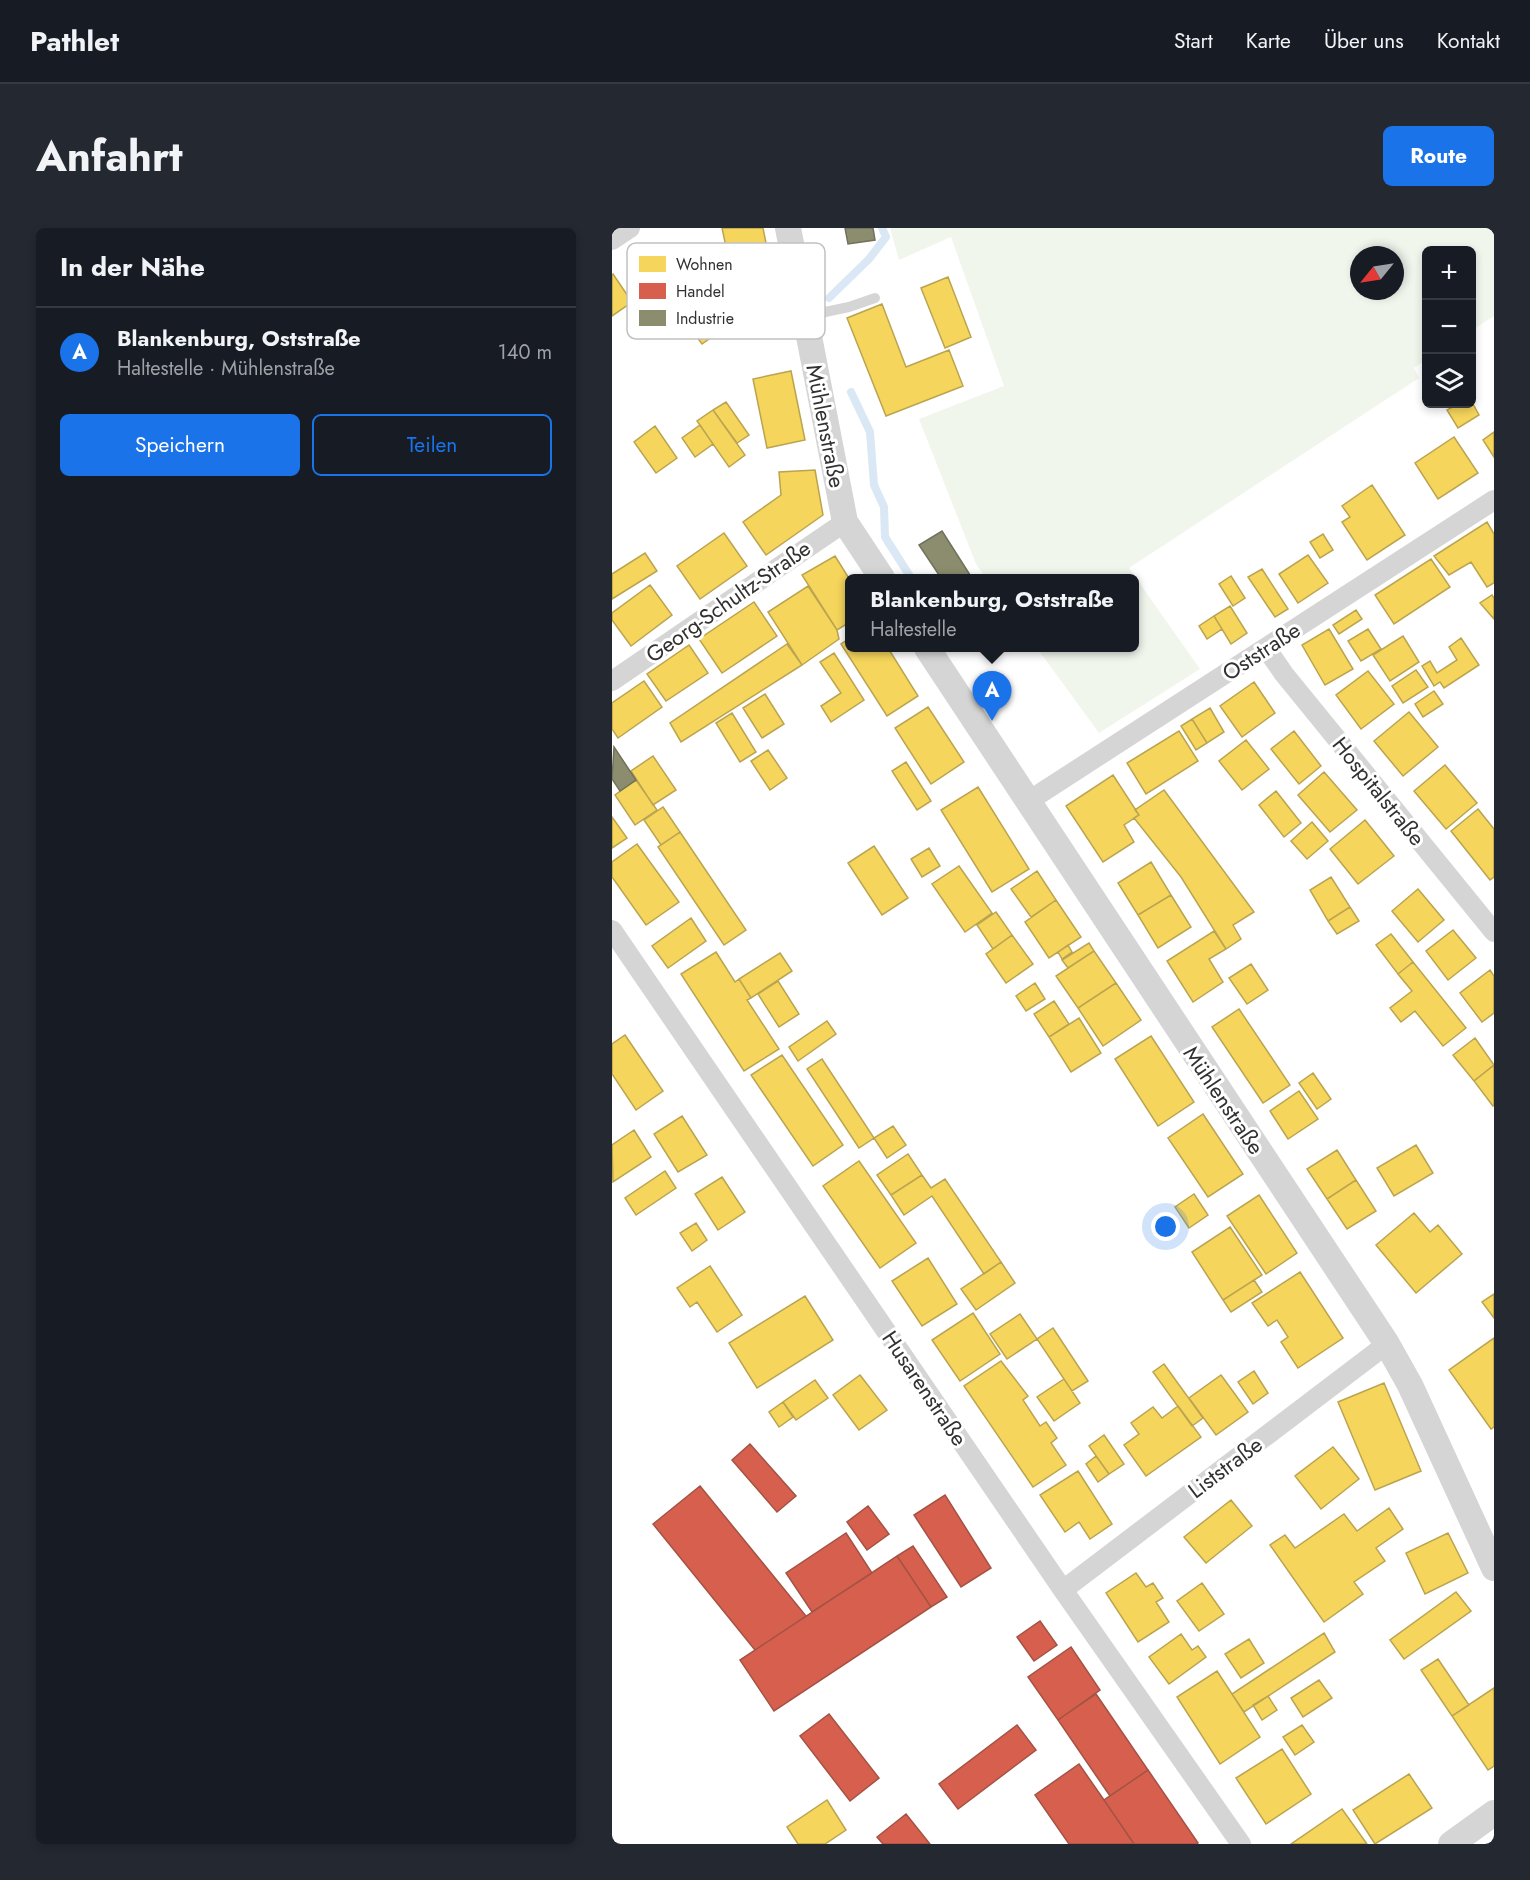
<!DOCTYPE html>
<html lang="de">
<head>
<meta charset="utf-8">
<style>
	:root { --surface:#171b24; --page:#242831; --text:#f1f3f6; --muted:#9ea1a6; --line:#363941; --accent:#1a73e8 }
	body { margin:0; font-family:Jost,sans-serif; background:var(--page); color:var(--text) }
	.controls { position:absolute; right:18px; top:18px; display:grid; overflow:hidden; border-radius:9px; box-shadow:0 3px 9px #0003 }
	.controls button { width:54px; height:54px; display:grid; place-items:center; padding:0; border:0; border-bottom:2px solid var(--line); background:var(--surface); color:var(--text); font:30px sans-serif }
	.compass { position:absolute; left:738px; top:18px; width:54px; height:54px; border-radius:50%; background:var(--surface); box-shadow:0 3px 9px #0003; rotate:240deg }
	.you { position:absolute; left:554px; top:999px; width:21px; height:21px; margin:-15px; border:4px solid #fff; border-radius:50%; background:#1a73e8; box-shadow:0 0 0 9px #1a73e833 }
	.badge { display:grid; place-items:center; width:39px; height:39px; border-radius:50%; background:var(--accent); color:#fff; font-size:20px; font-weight:700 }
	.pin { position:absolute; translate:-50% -50px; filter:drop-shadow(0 2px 3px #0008) }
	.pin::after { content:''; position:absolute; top:32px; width:21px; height:18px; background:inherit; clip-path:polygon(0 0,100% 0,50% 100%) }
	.popup { position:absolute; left:233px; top:346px; width:294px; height:78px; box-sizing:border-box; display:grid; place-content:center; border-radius:9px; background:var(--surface); filter:drop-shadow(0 2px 4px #0005); font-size:20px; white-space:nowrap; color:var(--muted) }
	.popup b { font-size:22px; color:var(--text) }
	.popup::after { content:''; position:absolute; left:50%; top:100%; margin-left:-12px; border:12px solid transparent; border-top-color:var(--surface) }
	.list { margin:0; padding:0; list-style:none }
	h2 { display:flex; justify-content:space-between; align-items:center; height:78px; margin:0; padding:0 24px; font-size:26px }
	h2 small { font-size:20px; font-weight:400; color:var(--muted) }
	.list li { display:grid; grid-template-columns:39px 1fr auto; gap:18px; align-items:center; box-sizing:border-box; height:90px; padding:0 24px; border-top:2px solid var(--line) }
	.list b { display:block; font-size:22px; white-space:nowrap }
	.list p { margin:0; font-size:20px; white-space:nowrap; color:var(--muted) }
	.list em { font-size:20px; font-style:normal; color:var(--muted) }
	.actions { display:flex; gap:12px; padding:18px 24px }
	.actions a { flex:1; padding:14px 0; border:2px solid var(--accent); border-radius:9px; text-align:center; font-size:21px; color:var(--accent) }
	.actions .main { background:var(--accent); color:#fff }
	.icon { flex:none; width:33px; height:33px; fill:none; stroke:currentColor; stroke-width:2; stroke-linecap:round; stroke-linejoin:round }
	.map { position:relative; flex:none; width:882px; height:1616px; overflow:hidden; border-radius:9px }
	header { display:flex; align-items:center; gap:36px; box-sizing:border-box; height:84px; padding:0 30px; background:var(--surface); border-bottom:2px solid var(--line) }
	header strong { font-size:28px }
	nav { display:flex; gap:33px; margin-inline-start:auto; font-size:21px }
	.intro { display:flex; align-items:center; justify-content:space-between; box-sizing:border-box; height:144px; padding:0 36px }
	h1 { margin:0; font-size:42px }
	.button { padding:15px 27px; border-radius:9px; background:var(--accent); color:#fff; font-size:21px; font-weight:700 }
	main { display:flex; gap:36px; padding:0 36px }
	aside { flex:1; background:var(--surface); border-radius:9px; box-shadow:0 3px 9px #0003 }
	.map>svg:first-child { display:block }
	.green { fill:#f1f6ed; fill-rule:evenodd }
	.homes { fill:#f6d55c; stroke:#bba44f; stroke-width:1.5 }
	.shops { fill:#d6604d; stroke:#a45245; stroke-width:1.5 }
	.industry { fill:#8c8c6e; stroke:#71715c; stroke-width:1.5 }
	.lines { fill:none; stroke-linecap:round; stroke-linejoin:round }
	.stream { stroke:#d9e8f4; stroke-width:8 }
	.service { stroke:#d5d5d5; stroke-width:10 }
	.minor { stroke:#d5d5d5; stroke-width:20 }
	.tertiary { stroke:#d5d5d5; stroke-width:26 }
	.labels { text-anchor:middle; stroke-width:6; stroke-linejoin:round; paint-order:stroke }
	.street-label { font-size:22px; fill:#313131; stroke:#fff }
	.key { fill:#fff; stroke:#c1c1c1; stroke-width:1.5 }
	.key-label { font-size:16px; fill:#313131 }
</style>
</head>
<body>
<header>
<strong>Pathlet</strong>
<nav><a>Start</a><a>Karte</a><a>Über uns</a><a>Kontakt</a></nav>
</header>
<div class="intro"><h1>Anfahrt</h1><a class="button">Route</a></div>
<main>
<aside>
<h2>In der Nähe<small></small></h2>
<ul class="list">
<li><span class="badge">A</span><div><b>Blankenburg, Oststraße</b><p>Haltestelle · Mühlenstraße</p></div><em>140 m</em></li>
</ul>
<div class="actions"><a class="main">Speichern</a><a>Teilen</a></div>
</aside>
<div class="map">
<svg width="882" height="1616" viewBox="0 0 882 1616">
	<rect width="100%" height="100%" fill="#fff"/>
	<!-- green -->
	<path class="green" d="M 278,0 L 882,0 L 882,88 L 860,102 L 860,22 L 814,22 L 814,132 L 802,140 L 807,150 L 517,340 L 588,441 L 487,505 L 425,420 L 522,420 L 522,350 L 374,350 L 364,336 L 307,191 L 392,158 L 339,9 L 287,32 ZM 747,27 L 783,27 L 783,63 L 747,63 Z"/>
	<!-- homes -->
	<path class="homes" d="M 110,0 L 151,0 L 155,20 L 116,28 Z
		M 86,19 L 107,48 L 93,58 L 73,29 Z
		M 73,29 L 98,65 L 62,90 L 37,54 Z
		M 1,46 L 20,74 L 0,88 L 0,47 Z
		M 159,46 L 167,104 L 132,109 L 125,51 Z
		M 336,49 L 359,109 L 333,120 L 309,60 Z
		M 85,74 L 107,104 L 90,116 L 68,86 Z
		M 270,76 L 294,139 L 337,122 L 351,158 L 274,188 L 235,90 Z
		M 179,143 L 193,212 L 155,220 L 141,151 Z
		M 114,174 L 137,207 L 125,215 L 101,182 Z
		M 860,174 L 867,187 L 846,200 L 835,182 L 846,176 Z
		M 101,182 L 133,227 L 117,239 L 85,193 Z
		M 88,197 L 101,216 L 83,229 L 70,210 Z
		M 43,198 L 65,230 L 44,245 L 22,214 Z
		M 882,204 L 882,229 L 871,212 Z
		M 842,209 L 866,245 L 826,271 L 803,235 Z
		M 203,242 L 211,287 L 154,327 L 131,294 L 169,267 L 167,244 Z
		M 760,257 L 793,307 L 755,332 L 730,294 L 738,289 L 730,278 Z
		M 875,294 L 882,306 L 882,355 L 875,359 L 859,334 L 837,347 L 822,328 Z
		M 112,305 L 135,338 L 88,371 L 65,338 Z
		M 711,306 L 721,322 L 708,330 L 698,314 Z
		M 33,325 L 45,343 L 0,371 L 0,346 Z
		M 696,327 L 716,355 L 686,375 L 667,346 Z
		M 223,328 L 238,352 L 238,394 L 225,402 L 190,347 Z
		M 819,331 L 838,359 L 782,396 L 763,367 Z
		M 650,341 L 676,381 L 663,389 L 636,349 Z
		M 619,348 L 633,370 L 621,378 L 607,356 Z
		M 38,357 L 60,387 L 19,418 L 0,392 L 0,385 Z
		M 196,358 L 225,402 L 227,411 L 190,437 L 156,384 Z
		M 880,367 L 882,370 L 882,391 L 868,375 Z
		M 142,374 L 165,408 L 110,445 L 87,411 Z
		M 618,378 L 635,405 L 619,416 L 602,388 Z
		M 744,382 L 750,391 L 727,406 L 721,397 Z
		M 602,388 L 610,401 L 595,411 L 587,398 Z
		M 717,401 L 741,441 L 713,457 L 690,417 Z
		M 756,401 L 769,421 L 749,433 L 736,413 Z
		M 791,408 L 807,434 L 778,453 L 761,427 Z
		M 238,410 L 238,420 L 276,420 L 306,468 L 275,488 L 229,416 Z
		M 849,410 L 867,437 L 832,460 L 828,454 L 822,458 L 810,438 L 818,433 L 825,445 L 845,432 L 837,419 Z
		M 175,416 L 190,437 L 69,514 L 58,495 Z
		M 77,417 L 96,445 L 54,473 L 35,446 Z
		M 222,425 L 252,472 L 219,494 L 209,478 L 229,465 L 208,434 Z
		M 804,442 L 816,459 L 791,475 L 780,458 Z
		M 756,443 L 782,476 L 749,501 L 724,467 Z
		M 32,453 L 50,479 L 6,510 L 0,501 L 0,475 Z
		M 642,454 L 663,485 L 630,509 L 608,478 Z
		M 822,463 L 831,476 L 811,489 L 803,476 Z
		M 153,466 L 172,496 L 150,510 L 131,480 Z
		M 316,479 L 352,534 L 319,556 L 283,500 Z
		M 598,480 L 612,504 L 595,515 L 580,491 Z
		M 797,484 L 826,519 L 791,548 L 762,513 Z
		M 120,485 L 144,524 L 128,534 L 104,495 Z
		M 580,491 L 595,515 L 584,522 L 569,498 Z
		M 567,503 L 586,533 L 534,566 L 515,535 Z
		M 682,503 L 709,538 L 687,556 L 659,521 Z
		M 634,512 L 657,541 L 630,562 L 607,533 Z
		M 156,522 L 175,550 L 158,562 L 139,533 Z
		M 41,528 L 64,562 L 41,577 L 19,543 Z
		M 294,534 L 319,573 L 305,582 L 280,543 Z
		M 833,537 L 865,575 L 834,601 L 802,563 Z
		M 712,544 L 745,582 L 718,604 L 686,567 Z
		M 501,547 L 527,587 L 512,597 L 522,614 L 491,634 L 454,578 Z
		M 24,552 L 45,582 L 23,597 L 3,567 Z
		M 366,559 L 417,641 L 380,664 L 329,582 Z
		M 552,562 L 642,684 L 621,697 L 629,711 L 614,721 L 569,649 L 522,590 L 527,587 L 523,582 Z
		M 664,563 L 689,595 L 672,609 L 647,577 Z
		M 51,579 L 68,604 L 49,617 L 32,592 Z
		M 866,581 L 882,601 L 882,649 L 878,652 L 839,603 Z
		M 0,589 L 15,610 L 0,620 Z
		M 753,592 L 782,628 L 746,656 L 718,621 Z
		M 700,594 L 716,613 L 695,631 L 679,613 Z
		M 68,604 L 134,702 L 112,717 L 46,619 Z
		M 25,616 L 67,674 L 34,697 L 0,649 L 0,634 Z
		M 262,618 L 296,670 L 270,687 L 236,635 Z
		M 317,620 L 328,638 L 310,649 L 299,631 Z
		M 539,634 L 559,667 L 526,687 L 506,655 Z
		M 347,638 L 380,685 L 353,704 L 320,656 Z
		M 425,643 L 444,672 L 419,689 L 399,661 Z
		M 719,649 L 738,679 L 716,693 L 698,662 Z
		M 806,661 L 832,692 L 806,714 L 780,683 Z
		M 559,667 L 579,699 L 546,720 L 526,687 Z
		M 444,672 L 469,709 L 437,730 L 413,694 Z
		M 738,679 L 747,693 L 725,706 L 716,693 Z
		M 384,684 L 400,707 L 381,721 L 365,697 Z
		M 79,690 L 94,713 L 56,740 L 40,718 Z
		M 841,702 L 864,730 L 836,752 L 814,723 Z
		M 602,703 L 614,721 L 597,731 L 611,754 L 581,774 L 555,733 Z
		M 779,706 L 801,734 L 786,746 L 764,717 Z
		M 400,707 L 421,736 L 394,755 L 374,726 Z
		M 477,715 L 482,723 L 456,740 L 450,732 Z
		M 456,717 L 460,724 L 450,731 L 446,724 Z
		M 482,723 L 504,755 L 466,780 L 444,748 Z
		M 104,724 L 123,754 L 127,751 L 139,770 L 135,772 L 167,821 L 132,843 L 69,746 Z
		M 168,725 L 180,743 L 139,770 L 127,751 Z
		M 801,734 L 854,800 L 831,818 L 803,783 L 789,794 L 778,780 L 800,763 L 786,746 Z
		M 639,736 L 656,762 L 635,776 L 617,750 Z
		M 878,742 L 882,748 L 882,785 L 870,794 L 848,765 Z
		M 166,753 L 187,786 L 167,799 L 146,766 Z
		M 423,755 L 433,771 L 414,783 L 404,768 Z
		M 504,755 L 529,792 L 491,818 L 466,780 Z
		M 442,773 L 457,796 L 437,809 L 422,786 Z
		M 627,781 L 678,857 L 651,875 L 600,799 Z
		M 467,790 L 489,825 L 459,844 L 437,809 Z
		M 215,793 L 224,806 L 186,833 L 177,819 Z
		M 13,807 L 51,863 L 24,882 L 0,846 L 0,816 Z
		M 539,808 L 582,874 L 546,898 L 503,831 Z
		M 863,810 L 882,837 L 862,853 L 841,827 Z
		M 170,827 L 231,917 L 201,938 L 139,847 Z
		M 210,831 L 262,910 L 247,920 L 195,841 Z
		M 882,837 L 882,877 L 881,878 L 862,853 Z
		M 701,845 L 719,871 L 705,881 L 687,855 Z
		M 687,863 L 706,891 L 676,911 L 658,883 Z
		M 591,886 L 631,946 L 596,969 L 556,910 Z
		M 70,888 L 95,927 L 66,944 L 42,906 Z
		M 281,898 L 294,917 L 275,930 L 262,910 Z
		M 22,902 L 39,929 L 1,954 L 0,917 Z
		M 804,917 L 821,945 L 782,968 L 765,940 Z
		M 725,922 L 744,952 L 715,971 L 695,941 Z
		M 296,926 L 310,947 L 279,967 L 265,947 Z
		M 247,933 L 304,1015 L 268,1040 L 211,958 Z
		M 53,943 L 64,960 L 24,987 L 13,970 Z
		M 310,947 L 319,960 L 333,951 L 389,1034 L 372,1046 L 320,968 L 292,987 L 279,967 Z
		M 110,949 L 133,984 L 106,1002 L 83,966 Z
		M 744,952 L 764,983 L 735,1001 L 715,971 Z
		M 582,966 L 596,987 L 577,1000 L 563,979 Z
		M 647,967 L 685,1025 L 654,1046 L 615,988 Z
		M 802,985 L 818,1004 L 826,997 L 850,1026 L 804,1065 L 764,1017 Z
		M 84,995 L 95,1012 L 80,1023 L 68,1005 Z
		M 618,999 L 650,1047 L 611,1072 L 580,1024 Z
		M 316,1030 L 345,1076 L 310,1098 L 280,1053 Z
		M 389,1034 L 403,1055 L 364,1082 L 349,1061 Z
		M 98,1038 L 130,1087 L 105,1104 L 85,1074 L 78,1079 L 65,1060 Z
		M 688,1044 L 731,1110 L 686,1140 L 669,1114 L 676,1109 L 665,1092 L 656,1098 L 640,1075 Z
		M 642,1052 L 650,1064 L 619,1084 L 611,1072 Z
		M 882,1066 L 882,1090 L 870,1074 Z
		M 193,1068 L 221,1112 L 145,1160 L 117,1115 Z
		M 361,1085 L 388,1126 L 348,1153 L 320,1112 Z
		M 408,1086 L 425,1111 L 395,1131 L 378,1106 Z
		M 441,1100 L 476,1153 L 460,1163 L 425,1111 Z
		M 882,1110 L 882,1199 L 879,1201 L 837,1142 Z
		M 389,1133 L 416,1168 L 411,1172 L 428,1198 L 434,1194 L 445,1210 L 439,1215 L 454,1237 L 421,1259 L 352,1158 Z
		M 552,1136 L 591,1190 L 580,1198 L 541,1144 Z
		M 642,1143 L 656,1165 L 641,1176 L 626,1154 Z
		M 248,1147 L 275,1182 L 247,1202 L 221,1167 Z
		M 609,1147 L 636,1184 L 604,1207 L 577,1170 Z
		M 452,1151 L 468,1175 L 442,1193 L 425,1169 Z
		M 203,1152 L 216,1170 L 184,1192 L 171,1174 Z
		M 772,1155 L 809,1243 L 763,1262 L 726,1174 Z
		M 171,1174 L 181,1189 L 167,1199 L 157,1184 Z
		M 566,1178 L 589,1209 L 534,1248 L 512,1217 L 527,1206 L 519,1195 L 541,1179 L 550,1190 Z
		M 492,1207 L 512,1236 L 497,1246 L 477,1218 Z
		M 721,1219 L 747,1251 L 709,1281 L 683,1248 Z
		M 484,1228 L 497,1246 L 486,1254 L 474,1236 Z
		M 466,1243 L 500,1296 L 478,1311 L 467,1294 L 453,1304 L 428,1267 Z
		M 619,1272 L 640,1298 L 594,1335 L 572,1309 Z
		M 777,1280 L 791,1301 L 764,1320 L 773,1333 L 742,1354 L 751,1366 L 712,1394 L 658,1317 L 673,1307 L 683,1320 L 732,1286 L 745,1303 Z
		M 836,1305 L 856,1345 L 813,1366 L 794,1325 Z
		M 524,1345 L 534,1359 L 541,1355 L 551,1370 L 544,1374 L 557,1394 L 526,1414 L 494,1365 Z
		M 590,1355 L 612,1386 L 587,1403 L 565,1373 Z
		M 844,1364 L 859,1383 L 792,1431 L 778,1412 Z
		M 712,1405 L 723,1424 L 632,1484 L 620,1466 Z
		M 569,1406 L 580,1422 L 586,1418 L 594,1429 L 557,1456 L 537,1429 Z
		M 637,1411 L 652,1435 L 629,1450 L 613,1426 Z
		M 826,1431 L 857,1477 L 840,1488 L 809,1442 Z
		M 605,1443 L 648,1509 L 608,1536 L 565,1469 Z
		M 707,1452 L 720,1470 L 691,1489 L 679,1470 Z
		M 882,1460 L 882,1538 L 876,1542 L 840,1488 Z
		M 656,1468 L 665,1482 L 650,1492 L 641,1477 Z
		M 690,1497 L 702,1514 L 683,1527 L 671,1509 Z
		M 670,1521 L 699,1566 L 654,1596 L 624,1550 Z
		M 797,1546 L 820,1580 L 763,1616 L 741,1582 Z
		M 215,1572 L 234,1602 L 213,1616 L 186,1616 L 175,1599 Z
		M 730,1581 L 755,1616 L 679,1616 Z"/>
	<!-- shops -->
	<path class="shops" d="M 138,1216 L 184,1268 L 165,1284 L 120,1232 Z
		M 88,1258 L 194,1388 L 143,1422 L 41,1296 Z
		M 333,1267 L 379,1340 L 349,1359 L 302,1287 Z
		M 256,1278 L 277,1306 L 255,1322 L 235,1294 Z
		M 234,1305 L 260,1345 L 200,1384 L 174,1345 Z
		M 301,1318 L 335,1369 L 319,1379 L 285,1328 Z
		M 285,1328 L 319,1379 L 162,1483 L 128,1432 Z
		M 428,1393 L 445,1417 L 422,1433 L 405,1409 Z
		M 459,1419 L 488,1462 L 446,1492 L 416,1449 Z
		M 484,1466 L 536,1542 L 498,1568 L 446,1492 Z
		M 217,1486 L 267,1550 L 238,1573 L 188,1508 Z
		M 405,1497 L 424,1522 L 346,1581 L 327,1556 Z
		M 467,1536 L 492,1572 L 522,1616 L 457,1616 L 423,1567 Z
		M 536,1542 L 586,1615 L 585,1616 L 522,1616 L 492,1572 Z
		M 294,1586 L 318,1616 L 271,1616 L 265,1609 Z"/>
	<!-- industry -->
	<path class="industry" d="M 233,0 L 261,0 L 263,12 L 236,16 Z
		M 330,303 L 360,350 L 329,350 L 307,317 Z
		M 372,420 L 395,420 L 378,430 Z
		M 2,519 L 24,552 L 8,563 L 0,551 Z"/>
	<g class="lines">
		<!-- stream -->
		<path class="stream" d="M 217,70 L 257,31 L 274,9 L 270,0
			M 239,164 L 258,204 L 262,257 L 272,279 L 273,309 L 299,350"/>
		<!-- service -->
		<path class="service" d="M 194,88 L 237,79 L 263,70"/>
		<!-- minor -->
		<path class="minor" d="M 0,12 L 18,0
			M 654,420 L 672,446 L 882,704
			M 0,453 L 233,294
			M 415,574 L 882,272
			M 0,702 L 451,1362 L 629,1616
			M 451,1362 L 775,1116"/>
		<!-- tertiary -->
		<path class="tertiary" d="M 176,0 L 233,294 L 270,350
			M 315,420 L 775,1116 L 798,1157 L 882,1340
			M 839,1616 L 882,1585"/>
	</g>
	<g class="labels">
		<!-- street labels -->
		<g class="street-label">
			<text transform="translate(214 198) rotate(79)" y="8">Mühlenstraße</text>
			<text transform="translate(116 373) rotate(-35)" y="8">Georg-Schultz-Straße</text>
			<text transform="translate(649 423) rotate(-33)" y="8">Oststraße</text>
			<text transform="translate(767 563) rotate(51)" y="8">Hospitalstraße</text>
			<text transform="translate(612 872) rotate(56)" y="8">Mühlenstraße</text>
			<text transform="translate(313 1160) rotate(56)" y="8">Husarenstraße</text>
			<text transform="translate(613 1239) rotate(-37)" y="8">Liststraße</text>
		</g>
	</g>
	<!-- legend -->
	<rect x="15" y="15" width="198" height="96" rx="9" class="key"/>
	<rect x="27" y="28" width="27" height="16" fill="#f6d55c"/>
	<rect x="27" y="55" width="27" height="16" fill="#d6604d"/>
	<rect x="27" y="82" width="27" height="16" fill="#8c8c6e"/>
	<g class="key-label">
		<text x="64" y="42">Wohnen</text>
		<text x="64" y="69">Handel</text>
		<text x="64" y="96">Industrie</text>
	</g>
</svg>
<div class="controls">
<button>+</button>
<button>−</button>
<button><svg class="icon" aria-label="layers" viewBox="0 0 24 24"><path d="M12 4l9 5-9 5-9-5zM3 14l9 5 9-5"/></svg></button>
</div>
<svg class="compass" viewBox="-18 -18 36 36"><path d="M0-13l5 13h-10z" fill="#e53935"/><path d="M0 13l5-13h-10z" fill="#9ea1a6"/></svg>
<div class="you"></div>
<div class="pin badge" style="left:380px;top:493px">A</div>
<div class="popup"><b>Blankenburg, Oststraße</b>Haltestelle</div>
</div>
</main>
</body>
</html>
